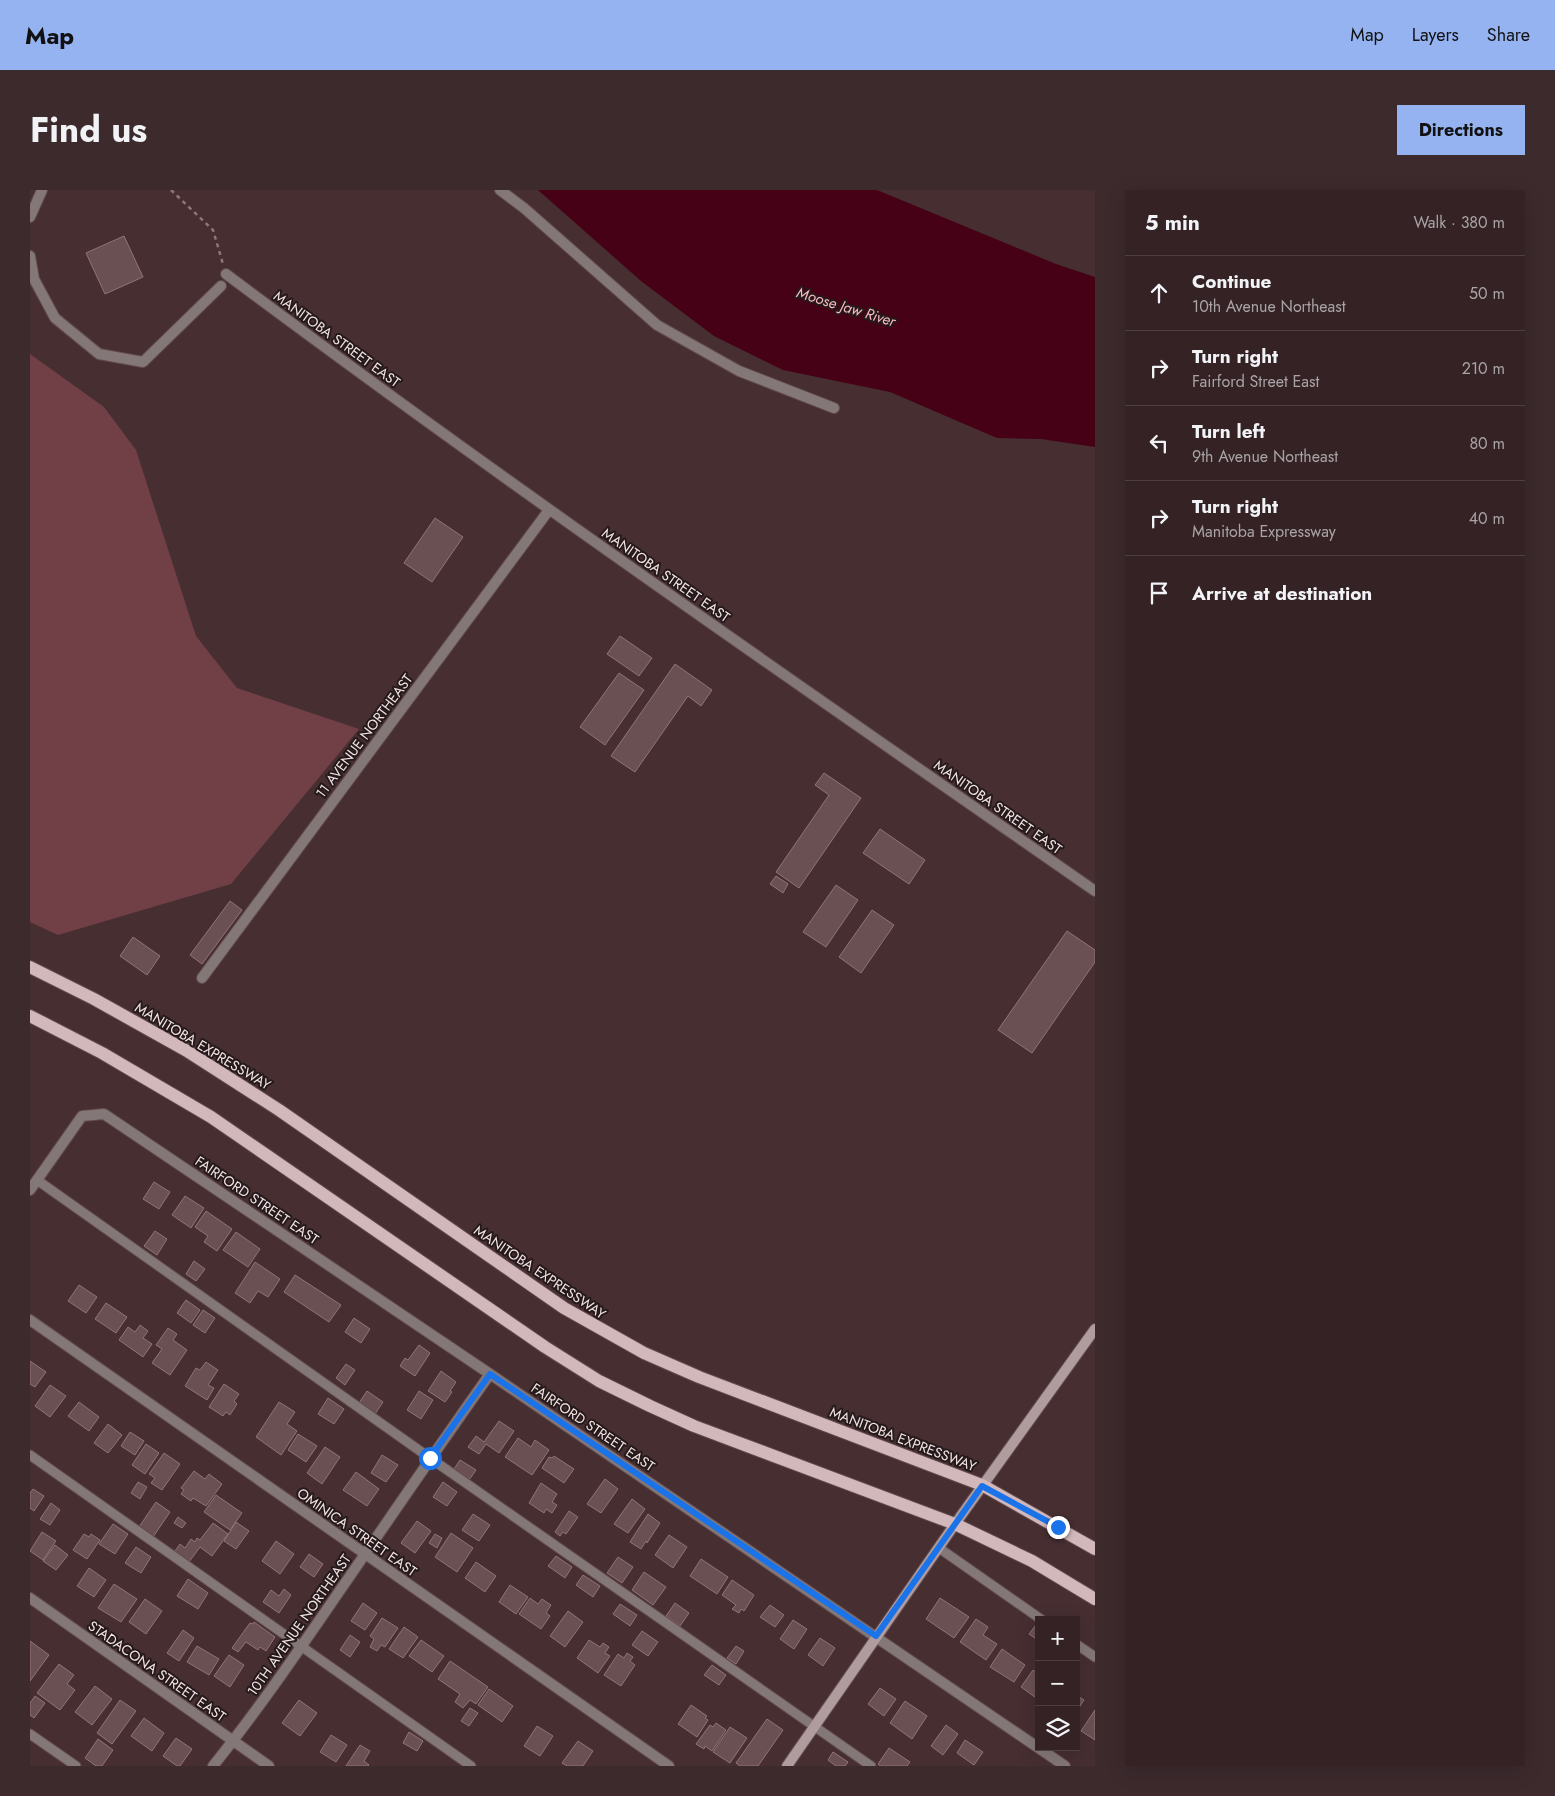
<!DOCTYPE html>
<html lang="en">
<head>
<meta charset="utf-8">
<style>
	:root { --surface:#342225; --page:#3c2a2d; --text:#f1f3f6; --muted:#a9a4a7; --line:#4e3f42; --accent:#95b2f1 }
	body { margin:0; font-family:Jost,sans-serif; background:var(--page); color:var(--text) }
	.controls { position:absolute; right:15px; bottom:15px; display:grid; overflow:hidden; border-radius:0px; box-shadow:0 5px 20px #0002 }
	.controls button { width:45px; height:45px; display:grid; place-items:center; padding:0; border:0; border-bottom:1px solid var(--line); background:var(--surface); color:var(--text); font:25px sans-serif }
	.stop { position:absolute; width:15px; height:15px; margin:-11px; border:4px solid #1a73e8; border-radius:50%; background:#fff }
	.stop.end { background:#1a73e8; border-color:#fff; box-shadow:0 1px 5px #0008 }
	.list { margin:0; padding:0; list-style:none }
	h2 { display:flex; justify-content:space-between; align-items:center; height:65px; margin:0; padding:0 20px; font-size:21px }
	h2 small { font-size:16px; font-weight:400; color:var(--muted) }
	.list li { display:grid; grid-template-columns:32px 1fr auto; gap:15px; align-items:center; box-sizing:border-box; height:75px; padding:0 20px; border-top:1px solid var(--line) }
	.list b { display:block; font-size:19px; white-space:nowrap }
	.list p { margin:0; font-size:16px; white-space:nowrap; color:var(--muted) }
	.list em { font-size:16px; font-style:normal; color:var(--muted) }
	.icon { flex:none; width:28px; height:28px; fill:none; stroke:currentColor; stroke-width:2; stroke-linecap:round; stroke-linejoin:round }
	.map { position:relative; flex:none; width:1065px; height:1576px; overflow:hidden; border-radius:0px }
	header { display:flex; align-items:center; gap:30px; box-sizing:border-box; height:70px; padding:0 25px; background:var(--accent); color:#111 }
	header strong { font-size:24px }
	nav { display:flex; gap:28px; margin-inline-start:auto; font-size:18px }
	.intro { display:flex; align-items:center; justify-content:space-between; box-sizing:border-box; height:120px; padding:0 30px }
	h1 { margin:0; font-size:35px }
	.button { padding:12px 22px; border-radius:0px; background:var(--accent); color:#111; font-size:18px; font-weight:700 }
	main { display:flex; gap:30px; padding:0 30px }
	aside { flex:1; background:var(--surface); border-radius:0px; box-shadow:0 5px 20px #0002 }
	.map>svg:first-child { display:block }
	.green { fill:#714047 }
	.water { fill:#470116 }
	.building { fill:#6a5053; stroke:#917477 }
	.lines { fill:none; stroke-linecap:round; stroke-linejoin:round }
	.lane-casing { stroke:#624b4e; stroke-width:11 }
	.street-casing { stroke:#624b4e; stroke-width:12 }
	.secondary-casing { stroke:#624b4e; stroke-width:12 }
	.primary-casing { stroke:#624b4e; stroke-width:14 }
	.path { stroke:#8c777a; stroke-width:2.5; stroke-dasharray:4 4; stroke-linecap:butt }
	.lane { stroke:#847778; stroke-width:9 }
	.street { stroke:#847778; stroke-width:10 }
	.secondary { stroke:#b09c9e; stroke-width:10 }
	.primary { stroke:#d2b8ba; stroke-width:12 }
	.route { stroke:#1a73e8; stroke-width:6 }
	.labels { text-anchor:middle; stroke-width:4; stroke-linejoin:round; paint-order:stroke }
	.street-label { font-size:14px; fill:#f4e3e5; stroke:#251a1b }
	.water-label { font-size:15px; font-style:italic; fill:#fdbac1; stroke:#251a1b }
</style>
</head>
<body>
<header>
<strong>Map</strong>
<nav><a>Map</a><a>Layers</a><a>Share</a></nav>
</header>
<div class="intro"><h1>Find us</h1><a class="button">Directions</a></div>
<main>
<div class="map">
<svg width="1065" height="1576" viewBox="0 0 1065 1576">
	<rect width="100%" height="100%" fill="#462e31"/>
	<!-- green -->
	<path class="green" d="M 0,164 L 74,217 L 106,260 L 166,446 L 207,498 L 329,539 L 201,694 L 28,745 L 0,732 Z"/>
	<!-- water -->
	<path class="water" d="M 508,0 L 847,0 L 1026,74 L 1065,87 L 1065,257 L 1011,249 L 967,248 L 860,202 L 753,180 L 684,146 L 611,91 Z"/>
	<!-- building -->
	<path class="building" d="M 94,46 L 113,87 L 75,104 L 56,63 Z
		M 405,328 L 433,347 L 402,392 L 374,373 Z
		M 590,446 L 622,468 L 609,486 L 577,464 Z
		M 645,474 L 682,500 L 671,516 L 658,506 L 605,582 L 581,566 Z
		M 589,483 L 614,500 L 575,555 L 550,537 Z
		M 794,583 L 831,608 L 769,698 L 746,682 L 799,605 L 785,595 Z
		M 850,639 L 895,670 L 879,694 L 833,663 Z
		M 746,686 L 758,694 L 753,703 L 740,694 Z
		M 806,695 L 828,710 L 796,757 L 773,742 Z
		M 200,711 L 212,720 L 172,774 L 160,765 Z
		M 842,720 L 864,735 L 831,783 L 809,767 Z
		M 1037,741 L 1065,760 L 1065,772 L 1002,863 L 968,840 Z
		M 103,747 L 130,766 L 117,785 L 90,766 Z
		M 124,992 L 140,1002 L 129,1019 L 113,1009 Z
		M 155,1006 L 174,1018 L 161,1038 L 142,1025 Z
		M 176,1021 L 202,1039 L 187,1061 L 174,1052 L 178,1046 L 165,1037 Z
		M 125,1041 L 137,1049 L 127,1065 L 114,1056 Z
		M 206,1042 L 230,1059 L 218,1077 L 193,1060 Z
		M 164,1071 L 175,1079 L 166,1091 L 156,1084 Z
		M 225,1072 L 250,1089 L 238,1107 L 228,1101 L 220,1113 L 205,1103 Z
		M 265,1085 L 311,1115 L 299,1132 L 254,1102 Z
		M 49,1095 L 67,1107 L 56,1123 L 38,1111 Z
		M 156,1110 L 170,1120 L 161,1133 L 147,1123 Z
		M 76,1113 L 97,1127 L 86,1143 L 65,1129 Z
		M 173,1120 L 185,1128 L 175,1143 L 163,1135 Z
		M 324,1128 L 340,1139 L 331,1153 L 315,1142 Z
		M 110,1135 L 118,1141 L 113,1148 L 122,1154 L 113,1167 L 89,1150 L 98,1137 L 105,1142 Z
		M 138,1138 L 147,1144 L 143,1150 L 157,1160 L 140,1185 L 122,1173 L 132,1159 L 126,1155 Z
		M 389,1155 L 400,1163 L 385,1186 L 370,1176 L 375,1168 L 378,1170 Z
		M 0,1171 L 16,1182 L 5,1197 L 0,1194 Z
		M 176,1172 L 188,1180 L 178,1195 L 184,1198 L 177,1210 L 155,1196 L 166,1178 L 170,1180 Z
		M 316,1174 L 325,1180 L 315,1195 L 306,1188 Z
		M 411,1181 L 426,1192 L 420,1201 L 422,1202 L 415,1212 L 398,1201 Z
		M 194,1194 L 209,1204 L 204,1211 L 207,1214 L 200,1225 L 196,1222 L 193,1226 L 179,1217 Z
		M 20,1195 L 36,1206 L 20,1227 L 5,1216 Z
		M 337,1201 L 353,1212 L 345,1224 L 329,1213 Z
		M 389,1201 L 403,1210 L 391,1229 L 377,1220 Z
		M 298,1208 L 314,1219 L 304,1234 L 288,1224 Z
		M 49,1212 L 69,1227 L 59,1241 L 38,1226 Z
		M 249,1212 L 265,1222 L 257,1234 L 267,1241 L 251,1265 L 226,1247 Z
		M 469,1231 L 484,1241 L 469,1263 L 456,1254 L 449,1264 L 438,1257 L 446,1246 L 454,1252 Z
		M 78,1234 L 92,1245 L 78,1263 L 64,1253 Z
		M 100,1242 L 114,1251 L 105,1265 L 91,1256 Z
		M 268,1244 L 287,1256 L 276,1272 L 258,1260 Z
		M 488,1248 L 501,1257 L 505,1250 L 519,1260 L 502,1285 L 475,1267 Z
		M 116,1254 L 129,1263 L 115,1284 L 102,1275 Z
		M 295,1257 L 310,1267 L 292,1294 L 277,1283 Z
		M 134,1263 L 150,1274 L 132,1300 L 121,1293 L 125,1288 L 119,1284 Z
		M 352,1265 L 368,1275 L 356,1292 L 341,1283 Z
		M 524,1266 L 544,1279 L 534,1293 L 512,1278 L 519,1267 L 522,1268 Z
		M 430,1270 L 446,1280 L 439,1290 L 424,1279 Z
		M 164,1281 L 175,1289 L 179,1284 L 192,1294 L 176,1316 L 163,1308 L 161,1311 L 151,1304 L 154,1300 L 151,1298 Z
		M 326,1282 L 349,1299 L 337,1316 L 313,1300 Z
		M 575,1289 L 588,1299 L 571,1323 L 557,1314 Z
		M 108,1292 L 117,1297 L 110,1309 L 101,1303 Z
		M 413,1292 L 427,1302 L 417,1316 L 403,1307 Z
		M 511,1293 L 527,1304 L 522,1312 L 527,1315 L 522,1323 L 516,1319 L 514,1323 L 499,1313 Z
		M 3,1299 L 14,1306 L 4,1321 L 0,1318 L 0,1303 Z
		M 186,1305 L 212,1323 L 200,1340 L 174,1322 Z
		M 602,1309 L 615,1319 L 598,1343 L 584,1334 Z
		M 126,1312 L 140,1322 L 123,1347 L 109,1337 Z
		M 21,1313 L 30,1320 L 20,1335 L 10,1329 Z
		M 539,1321 L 548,1327 L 536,1344 L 533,1342 L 530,1346 L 525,1342 Z
		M 443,1324 L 460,1335 L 449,1351 L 432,1340 Z
		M 618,1324 L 630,1333 L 617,1353 L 616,1351 L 611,1359 L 600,1352 Z
		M 148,1327 L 156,1333 L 152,1338 L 144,1333 Z
		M 387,1331 L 401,1341 L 385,1363 L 371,1353 Z
		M 206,1332 L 219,1341 L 206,1359 L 194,1351 Z
		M 183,1333 L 198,1344 L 182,1366 L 170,1357 L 159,1372 L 145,1361 L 150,1354 L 155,1358 L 161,1349 L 165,1352 L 167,1348 L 170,1350 Z
		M 83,1334 L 98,1344 L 85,1364 L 69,1354 Z
		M 12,1342 L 26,1351 L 13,1370 L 0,1361 Z
		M 421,1343 L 443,1358 L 427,1382 L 405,1367 Z
		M 54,1344 L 59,1347 L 61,1344 L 70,1350 L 57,1369 L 43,1360 Z
		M 405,1344 L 412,1348 L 407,1358 L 399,1353 Z
		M 639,1345 L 657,1357 L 643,1378 L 625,1365 Z
		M 246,1351 L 264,1364 L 250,1384 L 232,1371 Z
		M 25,1355 L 38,1365 L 26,1380 L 13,1371 Z
		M 106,1357 L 121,1367 L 111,1383 L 95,1373 Z
		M 279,1364 L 293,1374 L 284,1387 L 270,1377 Z
		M 526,1366 L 542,1377 L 535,1388 L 518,1376 Z
		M 588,1367 L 603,1377 L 592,1393 L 577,1383 Z
		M 671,1369 L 698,1387 L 687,1404 L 660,1386 Z
		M 446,1372 L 466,1386 L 455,1402 L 435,1388 Z
		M 59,1378 L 76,1390 L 64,1407 L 47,1396 Z
		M 614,1382 L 636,1397 L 623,1415 L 602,1400 Z
		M 553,1385 L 570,1396 L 563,1407 L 546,1395 Z
		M 158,1389 L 178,1403 L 168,1419 L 147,1406 Z
		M 702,1390 L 724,1405 L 714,1421 L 711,1419 L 709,1423 L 702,1419 L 706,1415 L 692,1405 Z
		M 84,1394 L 107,1409 L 91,1432 L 68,1418 Z
		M 480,1395 L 498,1407 L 486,1424 L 469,1412 Z
		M 254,1399 L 261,1405 L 249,1423 L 233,1412 L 241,1400 L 249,1406 Z
		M 500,1408 L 508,1414 L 512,1409 L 521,1415 L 516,1423 L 520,1426 L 511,1439 L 489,1424 Z
		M 910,1408 L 939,1427 L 924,1448 L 896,1429 Z
		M 115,1409 L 132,1421 L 116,1444 L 99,1432 Z
		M 333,1413 L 347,1423 L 335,1440 L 321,1431 Z
		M 645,1413 L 659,1423 L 650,1436 L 636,1426 Z
		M 590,1414 L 607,1425 L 600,1436 L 583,1424 Z
		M 740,1415 L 754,1425 L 745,1437 L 730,1427 Z
		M 538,1421 L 553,1432 L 535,1457 L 520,1446 Z
		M 352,1428 L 368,1438 L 355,1457 L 351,1455 L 347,1461 L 340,1457 L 344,1449 L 340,1446 Z
		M 946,1429 L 958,1437 L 953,1445 L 967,1454 L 956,1470 L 930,1452 Z
		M 763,1430 L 777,1439 L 764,1459 L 750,1449 Z
		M 224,1432 L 245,1447 L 236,1461 L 230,1457 L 228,1460 L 216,1452 L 208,1462 L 202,1458 L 220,1433 L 223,1434 Z
		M 1006,1435 L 1009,1437 L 1009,1451 L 999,1444 Z
		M 374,1437 L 388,1447 L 373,1468 L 359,1459 Z
		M 153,1440 L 164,1448 L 149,1471 L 137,1463 Z
		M 612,1441 L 628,1452 L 618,1466 L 602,1455 Z
		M 320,1445 L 330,1452 L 320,1467 L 310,1460 Z
		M 790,1448 L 805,1458 L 793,1476 L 778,1465 Z
		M 391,1450 L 414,1466 L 402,1482 L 379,1466 Z
		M 559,1450 L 570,1457 L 573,1453 L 579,1457 L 575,1463 L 580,1466 L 568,1483 L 547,1468 Z
		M 0,1451 L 19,1465 L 0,1491 Z
		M 167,1456 L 189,1469 L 179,1485 L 157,1472 Z
		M 706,1456 L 714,1461 L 706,1474 L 697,1468 Z
		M 972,1459 L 995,1475 L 984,1492 L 960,1477 Z
		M 597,1463 L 603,1467 L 600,1471 L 605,1475 L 591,1496 L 574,1485 L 588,1464 L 594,1468 Z
		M 199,1465 L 214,1475 L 200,1497 L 184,1486 Z
		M 420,1471 L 458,1497 L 446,1514 L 440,1510 L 433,1518 L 425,1512 L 430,1504 L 408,1489 Z
		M 29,1474 L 44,1485 L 37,1494 L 45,1500 L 30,1520 L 7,1503 Z
		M 682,1475 L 696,1485 L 689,1495 L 674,1485 Z
		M 1003,1480 L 1009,1485 L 1009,1510 L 991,1497 Z
		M 65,1496 L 82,1509 L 62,1535 L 45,1522 Z
		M 850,1498 L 866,1509 L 854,1526 L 838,1514 Z
		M 459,1499 L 483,1516 L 472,1532 L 448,1515 Z
		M 1046,1505 L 1054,1510 L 1046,1522 Z
		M 5,1506 L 15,1513 L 4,1528 L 0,1525 L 0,1513 Z
		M 90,1510 L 106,1521 L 82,1554 L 67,1543 Z
		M 269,1510 L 287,1523 L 270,1546 L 252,1533 Z
		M 875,1511 L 897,1526 L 882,1549 L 860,1533 Z
		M 661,1515 L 677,1526 L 675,1528 L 678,1530 L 667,1547 L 648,1534 Z
		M 440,1518 L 448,1523 L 439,1536 L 431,1531 Z
		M 1065,1520 L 1065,1550 L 1051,1541 Z
		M 114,1528 L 134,1543 L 122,1561 L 101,1546 Z
		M 737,1529 L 753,1540 L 728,1576 L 710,1576 L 706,1573 Z
		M 686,1533 L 696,1540 L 682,1561 L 675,1556 L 674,1559 L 666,1554 L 680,1535 L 683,1537 Z
		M 916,1535 L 928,1544 L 913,1565 L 901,1556 Z
		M 507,1536 L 523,1546 L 510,1566 L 494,1556 Z
		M 700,1537 L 717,1548 L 700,1573 L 683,1562 Z
		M 379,1542 L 393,1551 L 387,1561 L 373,1553 Z
		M 301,1545 L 317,1555 L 306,1572 L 290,1562 Z
		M 146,1548 L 162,1559 L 150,1576 L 147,1576 L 133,1566 Z
		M 68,1549 L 83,1560 L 72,1576 L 66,1576 L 55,1568 Z
		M 935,1550 L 953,1562 L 944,1575 L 927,1563 Z
		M 548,1551 L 563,1561 L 553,1576 L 537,1576 L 532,1573 Z
		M 330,1555 L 340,1561 L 334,1571 L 339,1575 L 338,1576 L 316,1576 Z
		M 859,1558 L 880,1572 L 877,1576 L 850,1576 L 848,1574 Z
		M 803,1562 L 818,1572 L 815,1576 L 806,1576 L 798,1570 Z"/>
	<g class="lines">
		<!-- lane casing -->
		<g class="lane-casing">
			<path id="lane" d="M 7,990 L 400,1268 L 841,1576
				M 0,1265 L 441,1576
				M 909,1358 L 1012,1430
				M 1046,1454 L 1065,1467
				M 0,1544 L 46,1576"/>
		</g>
		<!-- street casing -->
		<g class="street-casing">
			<path id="street" d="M 470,0 L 494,18 L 627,135 L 709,181 L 804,218
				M 0,27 L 12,0
				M 0,66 L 4,89 L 25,128 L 69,164 L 113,172 L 191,96
				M 196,84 C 481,297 773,498 1065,701
				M 172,788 L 519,320
				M 0,1000 L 52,926 L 74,924 L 460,1184 L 1035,1576
				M 0,1130 L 639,1576
				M 0,1408 L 239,1576
				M 183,1576 C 233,1514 277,1448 322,1383 C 368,1316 413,1250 460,1184"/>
		</g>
		<!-- secondary casing -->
		<g class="secondary-casing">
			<path id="secondary" d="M 757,1576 L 925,1334 L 1065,1139"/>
		</g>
		<!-- primary casing -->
		<g class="primary-casing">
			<path id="primary" d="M 0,777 L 64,809 L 157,861 L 249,920 L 534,1118 L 614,1163 L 669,1187 L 952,1295 L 1065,1359
				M 0,826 L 72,863 L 181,927 L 515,1157 L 569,1191 L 620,1216 L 664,1236 L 925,1334 L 1002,1371 L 1065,1409"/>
		</g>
		<!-- path -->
		<path class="path" d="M 141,0 L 183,40 L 193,74"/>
		<!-- lane -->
		<use href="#lane" class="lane"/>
		<!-- street -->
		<use href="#street" class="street"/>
		<!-- secondary -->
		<use href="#secondary" class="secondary"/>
		<!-- primary -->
		<use href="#primary" class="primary"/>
	</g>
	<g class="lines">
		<!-- route -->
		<path class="route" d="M 400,1268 L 460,1184 L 846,1446 L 952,1296 L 1028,1337"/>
	</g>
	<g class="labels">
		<!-- street labels -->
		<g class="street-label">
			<text transform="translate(307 149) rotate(36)" y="5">MANITOBA STREET EAST</text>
			<text transform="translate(636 385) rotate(35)" y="5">MANITOBA STREET EAST</text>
			<text transform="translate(334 546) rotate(-53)" y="5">11 AVENUE NORTHEAST</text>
			<text transform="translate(968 617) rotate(35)" y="5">MANITOBA STREET EAST</text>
			<text transform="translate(173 856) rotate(31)" y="5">MANITOBA EXPRESSWAY</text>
			<text transform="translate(227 1010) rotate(34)" y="5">FAIRFORD STREET EAST</text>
			<text transform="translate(510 1082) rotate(34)" y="5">MANITOBA EXPRESSWAY</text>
			<text transform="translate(563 1237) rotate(34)" y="5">FAIRFORD STREET EAST</text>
			<text transform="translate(873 1249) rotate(21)" y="5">MANITOBA EXPRESSWAY</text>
			<text transform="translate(327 1342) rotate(35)" y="5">OMINICA STREET EAST</text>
			<text transform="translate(269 1435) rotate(-55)" y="5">10TH AVENUE NORTHEAST</text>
			<text transform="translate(127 1481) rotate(35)" y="5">STADACONA STREET EAST</text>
		</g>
		<!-- water labels -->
		<g class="water-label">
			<text transform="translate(816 117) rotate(17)" y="5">Moose Jaw River</text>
		</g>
	</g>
</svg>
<div class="controls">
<button>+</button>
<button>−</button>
<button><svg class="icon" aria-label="layers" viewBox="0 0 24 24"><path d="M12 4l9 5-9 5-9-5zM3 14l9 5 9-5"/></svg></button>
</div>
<div class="stop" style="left:400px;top:1268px"></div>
<div class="stop end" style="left:1028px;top:1337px"></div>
</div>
<aside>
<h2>5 min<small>Walk · 380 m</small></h2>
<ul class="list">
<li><svg class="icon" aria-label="ahead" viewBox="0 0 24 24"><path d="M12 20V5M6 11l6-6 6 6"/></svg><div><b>Continue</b><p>10th Avenue Northeast</p></div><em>50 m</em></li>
<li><svg class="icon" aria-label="right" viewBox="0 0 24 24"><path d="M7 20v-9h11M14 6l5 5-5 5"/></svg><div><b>Turn right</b><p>Fairford Street East</p></div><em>210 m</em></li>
<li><svg class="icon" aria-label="left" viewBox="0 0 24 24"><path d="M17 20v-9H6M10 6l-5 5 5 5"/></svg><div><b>Turn left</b><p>9th Avenue Northeast</p></div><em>80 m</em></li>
<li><svg class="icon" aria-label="right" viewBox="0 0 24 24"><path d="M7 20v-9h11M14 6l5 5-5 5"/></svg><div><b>Turn right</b><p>Manitoba Expressway</p></div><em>40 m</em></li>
<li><svg class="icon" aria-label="arrive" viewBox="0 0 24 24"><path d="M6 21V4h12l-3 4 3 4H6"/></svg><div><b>Arrive at destination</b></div></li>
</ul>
</aside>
</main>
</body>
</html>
